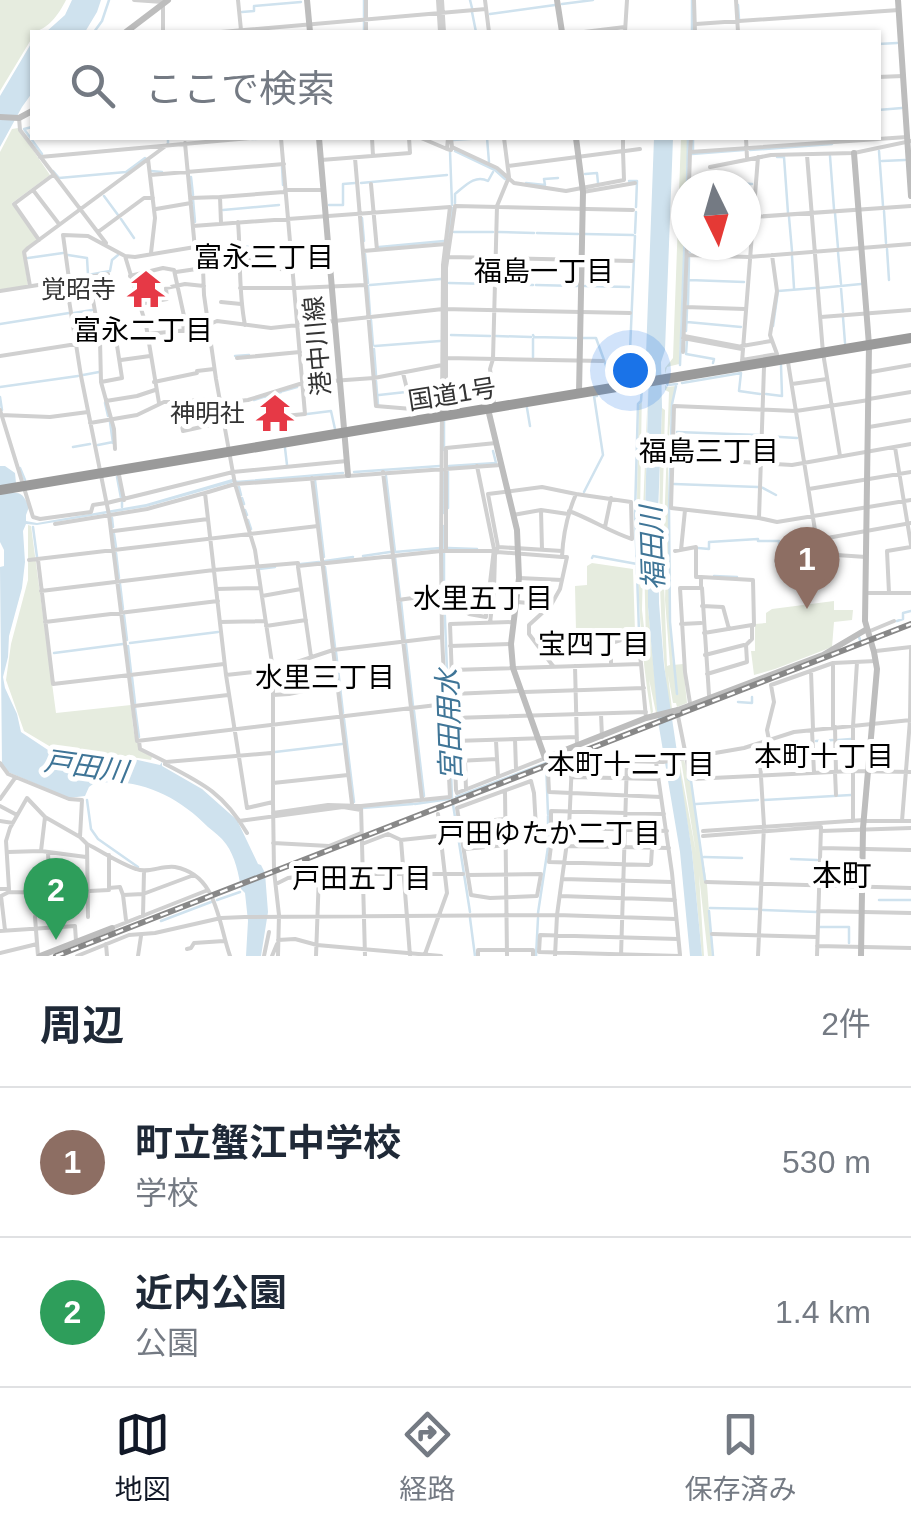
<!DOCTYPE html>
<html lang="ja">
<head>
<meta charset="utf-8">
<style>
	:root { --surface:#fff; --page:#f6f6f7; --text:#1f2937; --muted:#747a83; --line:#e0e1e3; --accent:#111827 }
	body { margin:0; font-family:Helvetica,"Noto Sans JP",sans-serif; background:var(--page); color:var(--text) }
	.compass { position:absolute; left:671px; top:170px; width:90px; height:90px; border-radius:50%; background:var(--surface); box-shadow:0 2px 8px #0004; rotate:175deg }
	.you { position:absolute; left:630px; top:370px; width:35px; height:35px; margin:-25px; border:8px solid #fff; border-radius:50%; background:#1a73e8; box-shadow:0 0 0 15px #1a73e833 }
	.badge { display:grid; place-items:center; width:65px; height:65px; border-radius:50%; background:var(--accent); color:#fff; font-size:32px; font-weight:700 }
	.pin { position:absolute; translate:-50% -82px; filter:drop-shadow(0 2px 5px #0008) }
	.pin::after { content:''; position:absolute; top:52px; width:35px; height:30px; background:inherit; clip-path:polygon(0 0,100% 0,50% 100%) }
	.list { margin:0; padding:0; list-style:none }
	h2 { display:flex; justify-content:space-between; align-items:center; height:130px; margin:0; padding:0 40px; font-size:42px }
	h2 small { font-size:32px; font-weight:400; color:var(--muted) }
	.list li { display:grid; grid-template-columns:65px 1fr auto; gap:30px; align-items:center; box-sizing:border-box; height:150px; padding:0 40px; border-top:2px solid var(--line) }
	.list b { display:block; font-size:38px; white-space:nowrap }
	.list p { margin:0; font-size:32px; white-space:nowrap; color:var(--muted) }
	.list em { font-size:32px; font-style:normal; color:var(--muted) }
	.icon { flex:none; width:55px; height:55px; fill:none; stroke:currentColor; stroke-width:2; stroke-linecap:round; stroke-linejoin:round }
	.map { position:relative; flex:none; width:911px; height:956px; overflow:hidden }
	.search { position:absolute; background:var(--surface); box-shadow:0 2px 8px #0004; left:30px; right:30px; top:30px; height:110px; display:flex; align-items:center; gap:25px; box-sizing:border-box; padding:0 35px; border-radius:0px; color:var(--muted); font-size:38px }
	.sheet { height:430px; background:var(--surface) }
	nav { display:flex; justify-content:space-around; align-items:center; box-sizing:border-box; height:140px; border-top:2px solid var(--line); background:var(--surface); font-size:28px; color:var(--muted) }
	nav a { display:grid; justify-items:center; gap:5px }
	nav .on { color:var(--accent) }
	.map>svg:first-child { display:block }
	.green { fill:#e6ecdf }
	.water { fill:#cfe2ee }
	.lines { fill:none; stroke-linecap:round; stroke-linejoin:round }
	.stream { stroke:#cfe2ee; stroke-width:2.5 }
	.street { stroke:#d0d0d0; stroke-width:4 }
	.secondary { stroke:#bdbdbd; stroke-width:6 }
	.highway { stroke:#9a9a9a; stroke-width:10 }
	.rail-casing { stroke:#888; stroke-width:6 }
	.rail { stroke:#fff; stroke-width:2.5; stroke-dasharray:8; stroke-linecap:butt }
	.secondary-bridge { stroke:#bdbdbd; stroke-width:6 }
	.labels { text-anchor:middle; stroke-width:10; stroke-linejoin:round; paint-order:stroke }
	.poi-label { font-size:25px; fill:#333; stroke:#fff; text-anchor:end }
	.street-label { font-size:25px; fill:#333; stroke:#fff }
	.neighbourhood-label { font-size:28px; fill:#000; stroke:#fff }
	.water-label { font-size:28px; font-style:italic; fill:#3f7597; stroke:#fff }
	.quarter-label { font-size:30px; fill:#000; stroke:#fff }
</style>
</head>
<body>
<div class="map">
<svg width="911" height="956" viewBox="0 0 911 956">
	<rect width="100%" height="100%" fill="#fff"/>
	<!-- green -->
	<path class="green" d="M 0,0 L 66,0 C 59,14 48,30 32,32 L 32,38 L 0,91 Z
		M 18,128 L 50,175 L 12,203 L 38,240 L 23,251 L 28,286 L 0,290 L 0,152 L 12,129 Z
		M 681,138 L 688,138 L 679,364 L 667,367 L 665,374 L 665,368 L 673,358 Z
		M 665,385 L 667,387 L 676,386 C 664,435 669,498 670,549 C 671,588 670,626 673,665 L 683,664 L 687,703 L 677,707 L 676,703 L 673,703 L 668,675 L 672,709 L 669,709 C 657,610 658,509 662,408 L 665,410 L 662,528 L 667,666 L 670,665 L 665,600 L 666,567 L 664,528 L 669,392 L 665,390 Z
		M 642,387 L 640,514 L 643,567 L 642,610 L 646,645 L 643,511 L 648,387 L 645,515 L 648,569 L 648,607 L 658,713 L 656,713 L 649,679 L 653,712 L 651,714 C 634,613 636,509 639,405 L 642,401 Z
		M 28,525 L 31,526 L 56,713 L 131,705 C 134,729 131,745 152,757 L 151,760 L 125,756 L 61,753 L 24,731 L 6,680 L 11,644 L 28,580 Z
		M 592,563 L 633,569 L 635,632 L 588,634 L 587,631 L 576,631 L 575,586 L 587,585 L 587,566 Z
		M 834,601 L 834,610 L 853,610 L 852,620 L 834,622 L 832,647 L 775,669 L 754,675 L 751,651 L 755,651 L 755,624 L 766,623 L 766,613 L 772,609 Z
		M 684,759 L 688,779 L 690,781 L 707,884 L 712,956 L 708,956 L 699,875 L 704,956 L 702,956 L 692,852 L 677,760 L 679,760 L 696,853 L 681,760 Z"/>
	<!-- water -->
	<path class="water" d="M 72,0 L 101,0 L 97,12 L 85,32 L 46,32 L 65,15 Z
		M 32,42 L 32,93 L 22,107 L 0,147 L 0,96 Z
		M 654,138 L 673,138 L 665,350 L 661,362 L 662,408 L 658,513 L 659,603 L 664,665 L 692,852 L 702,956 L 690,956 L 680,852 L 658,721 L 648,607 L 648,569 L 645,515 L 649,365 L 646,355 Z
		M 0,466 L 5,466 L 15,473 L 16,483 L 7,493 C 21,492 23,493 29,507 L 26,515 L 26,521 L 37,523 L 146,504 L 232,479 L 238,481 L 146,507 L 37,525 L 26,524 L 23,531 L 25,562 L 22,588 L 9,636 L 8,657 L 3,677 L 5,688 L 17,714 L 21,732 L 51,752 L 64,755 L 129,758 L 160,765 L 162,762 L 162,766 L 202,789 L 237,820 L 258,864 L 261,865 L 265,873 L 268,912 L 261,956 L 246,956 L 248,921 L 245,893 L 241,889 C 239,875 235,856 226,844 C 221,837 214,832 208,827 C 178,796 137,776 93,784 L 89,787 L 85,796 L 69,798 L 8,772 L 2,765 L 0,567 L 4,566 L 4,550 L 0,542 Z"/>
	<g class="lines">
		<!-- stream -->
		<path class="stream" d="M 364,0 L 364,17
			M 440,0 L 441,10
			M 470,0 L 472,8
			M 692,0 L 692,32
			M 562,4 L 593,0
			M 738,5 L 739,19
			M 242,12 L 254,11 L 254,6 L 301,2
			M 472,12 L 476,32
			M 490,14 L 555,5
			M 364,22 L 364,32
			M 94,32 L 102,21 L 109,0
			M 878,44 L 897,43
			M 878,110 L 902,108
			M 32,127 L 24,129 L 42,154
			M 168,138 L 168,143
			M 487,138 L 489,162
			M 252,139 L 271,138
			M 453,140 L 484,138
			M 693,150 L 693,138
			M 750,150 L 832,144
			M 450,151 L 452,205
			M 455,151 L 495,170 L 505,179
			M 879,151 L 883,206
			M 692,154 L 744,150
			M 830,156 L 834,209
			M 777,157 L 784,157 L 788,213
			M 882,161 L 905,160
			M 282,167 L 283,185
			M 53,171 L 59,178 L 126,172 L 145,158
			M 151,171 L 162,172
			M 585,174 L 597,173 L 598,183
			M 191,177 L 193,195
			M 629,181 L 637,181 L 636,207
			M 361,183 L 447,175
			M 526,183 L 545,185 L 544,179 L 558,178
			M 687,185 L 688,138
			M 692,185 L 692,181 L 752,184
			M 104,196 L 118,215
			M 193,199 L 195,222
			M 455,203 L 455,194 C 465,186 475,174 488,181 L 493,172
			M 329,205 L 343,205 L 343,184 L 355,183
			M 223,210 L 279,205
			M 884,211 L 886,243
			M 835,213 L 838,248
			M 789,217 L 792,251
			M 362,218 L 364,241
			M 121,219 L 134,238
			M 746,231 L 748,231
			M 454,232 L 493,232
			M 499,232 L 534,233
			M 537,233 L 578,234
			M 635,233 L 636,212
			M 585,234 L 633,235
			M 449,236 L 452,208
			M 635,236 L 629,373 L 642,374 L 641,377
			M 244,247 L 284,244
			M 379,247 L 444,241
			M 887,249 L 889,280
			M 690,252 L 690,245
			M 838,252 L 841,284
			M 365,254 L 368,283
			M 68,255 L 87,258 L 88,275 L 110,271 L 112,260 L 118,255
			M 792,256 L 794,288
			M 28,258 L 63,253
			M 689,280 L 744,282
			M 449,283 L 491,284
			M 498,284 L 533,285
			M 370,285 L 441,279
			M 536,285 L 577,286
			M 368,286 L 370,314
			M 585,286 L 629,287
			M 820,288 L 861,284
			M 841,288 L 843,312
			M 688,305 L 689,258
			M 74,313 L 92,310
			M 843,317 L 845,343
			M 371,320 L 373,345 L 375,346 L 440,341
			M 687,322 L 741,327
			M 0,324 L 69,313
			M 773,326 L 778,291 L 815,288
			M 686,331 L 687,310
			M 451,335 L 490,336
			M 533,335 L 534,337 L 576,338
			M 496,336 L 531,337
			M 582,338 L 596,338 L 612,382
			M 687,340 L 686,354 L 714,359 L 713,363
			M 374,349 L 376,375
			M 235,356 L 249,355
			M 533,357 L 533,339
			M 680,365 L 686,202
			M 83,375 L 99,372
			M 376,381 L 378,404
			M 666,382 L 668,385 L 677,384
			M 682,383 L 741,373 L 739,391 L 760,394
			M 676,386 L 672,404 L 669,509 L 670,622 L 677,694
			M 0,387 L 78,376
			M 283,391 L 297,387
			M 766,394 L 782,396 L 781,365
			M 379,395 L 406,392
			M 0,397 L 2,410
			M 265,397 L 281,392
			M 254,400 L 263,397
			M 105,403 L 108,416
			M 229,404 L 241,403
			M 224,405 L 226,405
			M 527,408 L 530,426
			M 307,414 L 331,411 L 335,429
			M 110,422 L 113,443
			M 677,432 L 759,435
			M 764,436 L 797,438
			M 98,445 L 113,442
			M 73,447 L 90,444
			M 285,448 L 287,465
			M 444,450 L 444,420
			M 449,466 L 496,463 L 493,451
			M 20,468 L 25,480
			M 444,471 L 444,513
			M 354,472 L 440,466
			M 386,476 L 395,552 L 440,548
			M 117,477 L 121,498
			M 315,480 L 324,557
			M 237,482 L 343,473
			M 674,484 L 758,487
			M 239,487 L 241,495
			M 761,487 L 776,495
			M 584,492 L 603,455 L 594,396 L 597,396
			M 242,498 L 244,504
			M 122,502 L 122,507
			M 448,508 L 448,472
			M 245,510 L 247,515
			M 112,518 L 113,527
			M 248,520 L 251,529
			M 33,527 L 37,557
			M 114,534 L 116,547
			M 444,548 L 444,526
			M 448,548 L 477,549
			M 698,548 L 709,549 L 709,542 L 758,539 L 758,541 L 779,541 L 779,544
			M 116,553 L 119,578
			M 363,556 L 390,552
			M 395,557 L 400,597
			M 592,558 L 593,556 L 637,564
			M 325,561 L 353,557
			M 301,564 L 319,562
			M 325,567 L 335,647
			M 259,569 L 275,567
			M 714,576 L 737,577
			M 120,584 L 123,609
			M 444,591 L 444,552
			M 444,594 L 452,798 L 470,912
			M 401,601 L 405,639
			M 124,615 L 127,640
			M 897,621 L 903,619 L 903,613 L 911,611
			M 639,632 L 635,514 L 638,404 L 641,401 L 642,387
			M 859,637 L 860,640
			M 130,643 L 218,632
			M 406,644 L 413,706
			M 128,646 L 131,672
			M 336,652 L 343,713
			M 54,653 L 123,644
			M 132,677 L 135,703
			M 738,702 L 752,703 L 752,697
			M 135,708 L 139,737
			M 414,711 L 424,796
			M 344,719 L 354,802
			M 838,740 L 851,739
			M 816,741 L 833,740
			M 275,752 L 342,744
			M 770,755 L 811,752
			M 688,779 L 691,781 L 705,880
			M 456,797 L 546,763 L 548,814
			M 87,800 L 91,829 L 98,839 L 138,867
			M 764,800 L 851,795
			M 415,804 L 449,799
			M 696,804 L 758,800
			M 362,808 L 413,804
			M 548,844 L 548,816
			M 704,857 L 742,858
			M 791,859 L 817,860
			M 217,900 L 240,892
			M 879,900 L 911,900
			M 710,908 L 758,909
			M 763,910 L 817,912
			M 709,911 L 713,956
			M 538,913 L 548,847
			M 470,918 L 475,956
			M 161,921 L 211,902
			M 819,927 L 849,927 L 849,943
			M 536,956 L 538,918"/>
		<!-- street -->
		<path class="street" d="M 134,0 L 163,2
			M 238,0 L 241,30
			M 366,0 L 366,32
			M 438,0 L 440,32
			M 442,0 L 444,32
			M 485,0 L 489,32
			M 694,0 L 695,32
			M 736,0 L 738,32
			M 696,24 L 899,10
			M 163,32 L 163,0
			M 221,32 L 486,9
			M 584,32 L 625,27
			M 625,32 L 627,0
			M 878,77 L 903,76
			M 19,118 L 20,130 L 106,243
			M 281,138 L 305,414 L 284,416
			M 372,138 L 373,156
			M 421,138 L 447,149 L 451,150 L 452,147
			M 451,138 L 452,147 L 497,168 L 514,183 L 566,191 L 624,180 L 623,151
			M 691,138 L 690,152 L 907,137
			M 746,138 L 747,158
			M 185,143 L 195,249 L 203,268 L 204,295 L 216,379 L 235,484 L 255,550 L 273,670 L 273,802 L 274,871 L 279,915 L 278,956
			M 447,149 L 448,138
			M 625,151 L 640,149
			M 807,155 L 823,353 L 840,456
			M 40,157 L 250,138
			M 355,158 L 376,406 L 412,409 L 415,421
			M 148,159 L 155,218 L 151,253
			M 321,160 L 410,153 L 409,138
			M 508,166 L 623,151 L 623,138
			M 710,167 L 771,155 L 854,153 L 911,141
			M 150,175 L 284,164
			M 371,184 L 377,250
			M 689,185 L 690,152
			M 33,190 L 59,224
			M 285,190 L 324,190
			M 583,192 L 635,183
			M 190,198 L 220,197
			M 156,209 L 191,203
			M 753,217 L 911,206
			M 238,222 C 241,256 238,291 245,325
			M 221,223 L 220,197 L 284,192
			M 193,226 L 450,207 L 443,265 L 441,551 L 442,637 L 450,797 L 361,806 L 328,805 L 273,813
			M 98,232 L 144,198 L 153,198
			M 39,240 L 14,204 L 53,175
			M 363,251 L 446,244
			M 687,255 L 749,257 L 911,244
			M 125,256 L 146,325 L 159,403
			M 448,257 L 632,261
			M 176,272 L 210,267 L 241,267
			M 130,276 L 163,268 L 174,270 L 184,316 L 182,317 L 184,331
			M 89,277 L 100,340 L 101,382 L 114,429 L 115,449
			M 69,279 L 63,235 L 88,236 L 125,256 L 135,257 L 207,245 L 221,247 L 267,268 L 292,270
			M 66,281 L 81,376 L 109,515 L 137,741 L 445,704
			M 30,286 L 24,252 L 28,248 L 167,145
			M 240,288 L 294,288
			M 296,288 L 366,285
			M 0,291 L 108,274
			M 221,302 L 241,304
			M 139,304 L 167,299 L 166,288 L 185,284 L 204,286
			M 685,307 L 745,309
			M 821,317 L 911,310
			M 148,334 L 209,328 L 210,324 L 217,321 L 271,328 L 443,309 L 630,313
			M 684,336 L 742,347
			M 683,338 L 742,349
			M 742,346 L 771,341
			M 683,352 L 687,245
			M 0,356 L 121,337
			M 237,358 L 300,352
			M 446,358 L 603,361
			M 121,360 L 150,356
			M 742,360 L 777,354 L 770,335 L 777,291 L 772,255
			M 742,362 L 758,157
			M 788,362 L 819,555
			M 871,372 L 911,365
			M 403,373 L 412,409
			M 101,382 L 122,378 L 116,339
			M 154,382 L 197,373 L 197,371 L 214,369
			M 792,384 L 827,379
			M 408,392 L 442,387
			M 869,399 L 911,392
			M 869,400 L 796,411 L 674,406 L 671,508 L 759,518 L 777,522 L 911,500
			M 106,401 L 137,396 L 155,390
			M 174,401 L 176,414 L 180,415 L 185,426 L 182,426 L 183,431 L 224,422
			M 220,403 L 248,400 L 303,383 L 374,378 L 442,365
			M 494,403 L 490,369 L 493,359 L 497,206 L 509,177 L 504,138
			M 0,410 L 33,517 L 40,519 L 91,512 L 93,505 L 106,503
			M 446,411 L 446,268 L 455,206 L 633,210
			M 1,415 L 50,417 L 88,412
			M 90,423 L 137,415 L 164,402 L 220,399
			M 869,427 L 911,420
			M 895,447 L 911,545
			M 673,458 L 792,465 L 911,444
			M 118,470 L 124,500
			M 383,472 L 422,800
			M 312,478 L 352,804
			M 809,489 L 911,472
			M 107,503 L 233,472 L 347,461
			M 541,510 L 542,550
			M 569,511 C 591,519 610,532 632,539 L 631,502 L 576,494
			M 513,515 L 541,510 L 568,514
			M 759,518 L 764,367
			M 55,524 L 147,509 L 205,493
			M 605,527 L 611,498
			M 114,531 L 208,519
			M 816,540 L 911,523
			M 498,547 L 562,551
			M 681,550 L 685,510
			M 446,551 L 446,448 L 496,443
			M 675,551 L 696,547 L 696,577 L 701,577
			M 497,552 L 562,557
			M 29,560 L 318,526
			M 38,560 L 53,684 L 224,664
			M 776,561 L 789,560 L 792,552 L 866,557
			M 298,567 L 311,657
			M 519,578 L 562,580
			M 701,588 L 701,577 L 753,580 L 754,625 L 752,625
			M 216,589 L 260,588
			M 41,591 L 214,570 L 298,563 L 298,566 L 441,551 L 492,551
			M 442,593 L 490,593
			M 866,593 L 911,593
			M 889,593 L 887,551 L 911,547
			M 262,596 L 301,589
			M 398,600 L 442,594
			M 517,602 L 551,605
			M 446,605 L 460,605 L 469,614 L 486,617 L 494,549 L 477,466
			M 702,606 L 723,607 L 729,629
			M 45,622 L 218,601
			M 220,622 L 265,621
			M 513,622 L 450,624 L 456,790 L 457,793 L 543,759
			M 490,623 L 494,590 L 495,555 L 498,547 L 488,494 L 542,487 L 576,494 C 567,515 563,534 562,557 L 567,557 L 560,589 L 551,605 L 529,625 L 529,634 L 553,666
			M 681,624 L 701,623
			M 266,626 L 306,620
			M 870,631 L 894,621
			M 704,633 L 752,625 L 752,639 L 746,645 L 747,662 L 707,674
			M 450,646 L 511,644
			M 876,651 L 911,647
			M 705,655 L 744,645
			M 833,663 L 833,728
			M 611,665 L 611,643 L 638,635 L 641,664
			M 575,666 L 577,746
			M 451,670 L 641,664 L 646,718
			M 811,671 L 813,729
			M 226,675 L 273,670 L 333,650 L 442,637
			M 524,692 L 644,688
			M 452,694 L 520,691
			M 273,695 L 289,694 L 337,684
			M 690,703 L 685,672 L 680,588 L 702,588 L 709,695
			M 134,706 L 228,695
			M 677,711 L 685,751 L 690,754 L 705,752 L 706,754
			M 601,714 L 602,737
			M 453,718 L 646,712
			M 835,727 L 836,772
			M 812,730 L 814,773
			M 515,739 L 516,769
			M 769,740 L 767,730 L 774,702 L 771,685 L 833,663 L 876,661
			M 139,741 L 140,749 L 166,762 L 165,764 C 204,784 224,794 247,833
			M 454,741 L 577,737
			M 496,741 L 498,776
			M 457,761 L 497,759
			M 465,761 L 466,789
			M 687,761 L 689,777 L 692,779 L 852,771 L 911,772
			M 166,762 L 271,753
			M 656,762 L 672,873 L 680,955
			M 0,763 L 8,774 L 69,799 L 82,800 L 80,837
			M 835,772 L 836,795
			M 571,777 L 656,779
			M 273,783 L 348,775
			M 505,791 L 507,956
			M 661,797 L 549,792 L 548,772 L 580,760 L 663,762 L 744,748 L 794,732 L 911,720
			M 0,799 L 15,778
			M 273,802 L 247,808 L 226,675 L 205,493 L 235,484 L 501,465
			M 0,806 L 17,815
			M 361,806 L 365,956
			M 664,814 L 551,811 L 551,827 L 667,831
			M 0,821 L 13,823
			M 239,821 L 343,807 L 361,810
			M 853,821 L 853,726 L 857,662
			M 864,821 L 911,821
			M 902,821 L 910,720 L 911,650
			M 461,823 L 506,819
			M 507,830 L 551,827
			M 703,831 L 864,820
			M 821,831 L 911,828
			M 703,836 L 821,827 L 817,956
			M 401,840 L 410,956
			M 273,843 L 329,846 L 361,833
			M 87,844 L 88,917
			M 362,844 L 388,834 L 401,840 L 457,834
			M 652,848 L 651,864 L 649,865 L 549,862 L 551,846 L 567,846 L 669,848
			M 821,848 L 911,850
			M 464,849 L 507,845
			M 41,851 L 45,817
			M 8,852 L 41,851 L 86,857
			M 48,853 L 50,893
			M 468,875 L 541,874 L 537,896 L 490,898 L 471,895 L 457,808 L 531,781 L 534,793 L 536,828
			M 562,879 L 672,882
			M 706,882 L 911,888
			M 276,884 L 288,878 L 319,874 L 463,874
			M 109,888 L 120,887 L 123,895
			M 0,889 L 9,889 L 9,892 L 50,893 L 109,890 L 109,855
			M 9,889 L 6,841 L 10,828 L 27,798 L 45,817 L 80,837 L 87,844 C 103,852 119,863 136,869 C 148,874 162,865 175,867 C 218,875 218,923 230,956
			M 37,893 L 38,907 L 35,917 L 38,956
			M 560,896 L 675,900
			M 818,911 L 911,913
			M 143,916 L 144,871
			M 126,920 L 123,895 L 143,894 L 194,875
			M 112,928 L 208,890
			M 5,930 L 1,896 L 9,892
			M 0,931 L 75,926 L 76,941
			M 712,934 L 817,937
			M 678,939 L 540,935 L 539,952 L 680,956
			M 278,940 L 295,939 L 317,945 L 441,956
			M 106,944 L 107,956
			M 817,946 L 911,948
			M 187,949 L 191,948 L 194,943 L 224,941
			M 0,953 L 37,944
			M 425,954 L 447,893 L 438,814
			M 77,956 L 129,935 L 155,933 L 221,918 L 245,917 L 557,915 L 676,919
			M 138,956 L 141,936
			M 264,956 L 269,932
			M 272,956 L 277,944
			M 316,956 L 319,874
			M 478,956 L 478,950 L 533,950 L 533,956
			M 555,956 L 557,915 L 569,828 L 572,762
			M 621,956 L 627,761
			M 758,956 L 764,826 L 759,744"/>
		<!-- secondary -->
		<path class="secondary" d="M 307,0 L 310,32
			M 557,0 L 562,32
			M 898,0 L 911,196
			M 126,32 L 168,0
			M 0,117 L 19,118 L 32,111
			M 319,138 L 348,475
			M 576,138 L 583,192 L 579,393
			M 854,153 L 869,345 L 865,621 L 874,652 L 877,669 L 863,828 L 861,956
			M 488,409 L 517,530 L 519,578 L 511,644 L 513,668 L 545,758 L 646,718 L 674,711
			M 678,710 L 823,655 L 867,629
			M 40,956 L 112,928"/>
		<!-- highway -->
		<path class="highway" d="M 0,490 L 911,338"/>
		<!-- rail casing -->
		<g class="rail-casing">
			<path id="rail" d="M 56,956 L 911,624"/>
		</g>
		<!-- rail -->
		<use href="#rail" class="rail"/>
		<!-- secondary-bridge -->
		<path class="secondary-bridge" d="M 674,711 L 678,710"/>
	</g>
	<!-- icons -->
	<defs>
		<g id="temple-bare" transform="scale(3)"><path d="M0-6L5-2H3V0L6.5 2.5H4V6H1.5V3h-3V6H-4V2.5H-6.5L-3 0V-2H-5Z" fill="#e63946" stroke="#fff" stroke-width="2.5" paint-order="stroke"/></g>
	</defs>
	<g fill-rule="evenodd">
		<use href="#temple-bare" x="146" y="289"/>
		<use href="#temple-bare" x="275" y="413"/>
	</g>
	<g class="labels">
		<!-- poi labels -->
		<g class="poi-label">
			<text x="116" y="298">覚昭寺</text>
			<text x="245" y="422">神明社</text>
		</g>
		<!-- street labels -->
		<g class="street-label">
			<text transform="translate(317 346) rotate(-95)" y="9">港中川線</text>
			<text transform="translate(452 394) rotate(-9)" y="9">国道1号</text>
		</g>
		<!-- neighbourhood labels -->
		<g class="neighbourhood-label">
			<text x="264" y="267">富永三丁目</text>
			<text x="544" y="281">福島一丁目</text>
			<text x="143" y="340">富永二丁目</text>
			<text x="709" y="461">福島三丁目</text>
			<text x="483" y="608">水里五丁目</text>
			<text x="594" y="654">宝四丁目</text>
			<text x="325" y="687">水里三丁目</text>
			<text x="824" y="766">本町十丁目</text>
			<text x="631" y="774">本町十二丁目</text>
			<text x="549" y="843">戸田ゆたか二丁目</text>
			<text x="362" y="888">戸田五丁目</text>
		</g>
		<!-- water labels -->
		<g class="water-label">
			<text transform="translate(652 548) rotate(-92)" y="10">福田川</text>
			<text transform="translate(449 725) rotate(-92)" y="10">宮田用水</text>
			<text transform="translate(86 766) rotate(8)" y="10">戸田川</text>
		</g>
		<!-- quarter labels -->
		<g class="quarter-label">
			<text x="842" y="886">本町</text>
		</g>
	</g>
</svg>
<svg class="compass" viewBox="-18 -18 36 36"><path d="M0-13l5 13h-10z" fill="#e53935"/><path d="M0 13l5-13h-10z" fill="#747a83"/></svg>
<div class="you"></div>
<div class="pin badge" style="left:807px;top:609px;background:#8d6e63">1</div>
<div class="pin badge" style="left:56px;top:940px;background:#2e9e5b">2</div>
<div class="search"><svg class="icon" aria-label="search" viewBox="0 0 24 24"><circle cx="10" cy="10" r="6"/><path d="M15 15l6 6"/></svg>ここで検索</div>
</div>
<section class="sheet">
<h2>周辺<small>2件</small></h2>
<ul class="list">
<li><span class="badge" style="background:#8d6e63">1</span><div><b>町立蟹江中学校</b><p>学校</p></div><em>530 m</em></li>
<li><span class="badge" style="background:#2e9e5b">2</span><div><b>近内公園</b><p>公園</p></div><em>1.4 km</em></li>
</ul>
</section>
<nav>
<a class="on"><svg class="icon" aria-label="map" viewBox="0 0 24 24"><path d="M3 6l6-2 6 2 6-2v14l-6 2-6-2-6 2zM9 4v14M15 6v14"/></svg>地図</a>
<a><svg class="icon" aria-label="directions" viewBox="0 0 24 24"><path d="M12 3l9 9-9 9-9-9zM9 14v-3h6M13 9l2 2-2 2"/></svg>経路</a>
<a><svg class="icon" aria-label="saved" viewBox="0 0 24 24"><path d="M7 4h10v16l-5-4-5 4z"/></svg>保存済み</a>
</nav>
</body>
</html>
